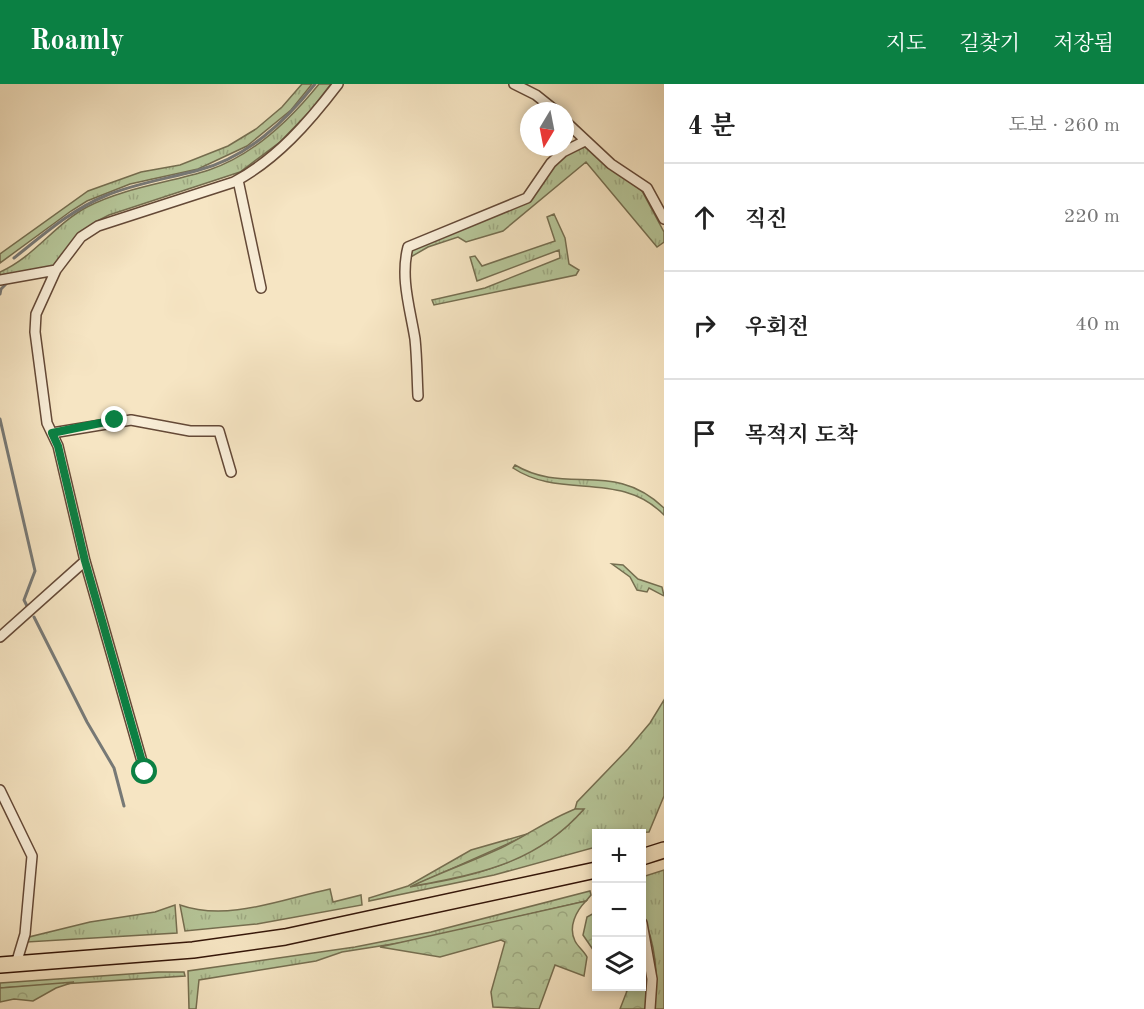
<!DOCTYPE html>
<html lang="ko">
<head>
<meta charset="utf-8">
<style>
	:root { --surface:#fff; --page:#f6f6f6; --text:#222; --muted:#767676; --line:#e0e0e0; --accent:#0b8043 }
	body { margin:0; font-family:"Old Standard TT","Noto Serif KR",serif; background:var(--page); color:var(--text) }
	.controls { position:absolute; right:18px; bottom:18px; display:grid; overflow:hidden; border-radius:0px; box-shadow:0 3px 9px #0003 }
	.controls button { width:54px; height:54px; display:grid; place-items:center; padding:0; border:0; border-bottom:2px solid var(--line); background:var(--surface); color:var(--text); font:30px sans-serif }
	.compass { position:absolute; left:520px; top:18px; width:54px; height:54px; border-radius:50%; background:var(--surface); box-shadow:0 3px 9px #0003; rotate:190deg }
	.stop { position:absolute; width:18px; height:18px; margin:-14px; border:4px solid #0b8043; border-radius:50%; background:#fff }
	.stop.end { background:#0b8043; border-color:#fff; box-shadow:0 2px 6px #0008 }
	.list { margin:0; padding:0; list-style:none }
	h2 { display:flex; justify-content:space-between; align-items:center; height:78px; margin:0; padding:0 24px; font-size:26px }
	h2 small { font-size:20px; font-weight:400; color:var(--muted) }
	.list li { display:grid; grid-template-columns:39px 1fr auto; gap:18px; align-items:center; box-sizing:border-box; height:108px; padding:0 24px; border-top:2px solid var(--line) }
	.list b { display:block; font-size:22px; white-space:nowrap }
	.list em { font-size:20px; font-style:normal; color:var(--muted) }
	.icon { flex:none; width:33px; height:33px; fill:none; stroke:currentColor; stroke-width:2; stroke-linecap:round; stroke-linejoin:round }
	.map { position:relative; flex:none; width:664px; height:925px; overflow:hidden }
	header { display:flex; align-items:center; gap:36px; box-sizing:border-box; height:84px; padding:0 30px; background:var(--accent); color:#fff }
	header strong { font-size:28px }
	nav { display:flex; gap:33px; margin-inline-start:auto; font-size:21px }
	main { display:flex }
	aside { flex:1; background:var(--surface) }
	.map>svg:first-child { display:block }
	.grass { fill:url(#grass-tufts); stroke:#756e50; stroke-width:1.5 }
	.forest { fill:url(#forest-crowns); stroke:#756e50; stroke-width:1.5 }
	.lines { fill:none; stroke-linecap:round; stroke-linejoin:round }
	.stream { stroke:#777976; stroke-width:3 }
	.minor-casing { stroke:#644937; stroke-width:12 }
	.trunk-casing { stroke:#341508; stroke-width:18 }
	.minor { stroke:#f9eed8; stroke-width:9 }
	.trunk { stroke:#f6e5c3; stroke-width:15 }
	.route { stroke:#0b8043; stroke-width:8 }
</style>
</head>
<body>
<header>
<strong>Roamly</strong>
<nav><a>지도</a><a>길찾기</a><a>저장됨</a></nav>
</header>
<main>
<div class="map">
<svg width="664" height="925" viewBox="0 0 664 925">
	<defs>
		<pattern id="grass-tufts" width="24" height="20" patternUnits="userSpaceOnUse" patternTransform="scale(1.5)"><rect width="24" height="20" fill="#b6c699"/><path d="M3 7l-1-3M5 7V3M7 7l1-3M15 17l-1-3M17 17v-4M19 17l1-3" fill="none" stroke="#9da982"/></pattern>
		<pattern id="forest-crowns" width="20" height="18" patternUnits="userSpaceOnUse" patternTransform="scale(1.5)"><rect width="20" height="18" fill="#b6c699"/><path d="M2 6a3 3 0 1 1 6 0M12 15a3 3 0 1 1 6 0" fill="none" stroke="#9da982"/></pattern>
	</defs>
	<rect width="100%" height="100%" fill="#f6e5c3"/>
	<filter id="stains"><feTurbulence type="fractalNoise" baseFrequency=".00333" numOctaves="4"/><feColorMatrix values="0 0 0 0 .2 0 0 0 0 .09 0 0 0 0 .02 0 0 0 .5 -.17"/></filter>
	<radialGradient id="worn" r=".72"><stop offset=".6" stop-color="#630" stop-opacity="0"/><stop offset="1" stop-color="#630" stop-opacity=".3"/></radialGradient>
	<!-- grass -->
	<path class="grass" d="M 302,0 L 312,0 L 291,26 L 247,62 L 198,85 L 130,100 L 87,117 L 71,127 L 0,179 L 0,170 L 88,107 L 141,88 L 180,81 L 228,62 L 256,45 L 282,23 Z
		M 319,0 L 331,0 L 310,27 L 280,58 L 240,88 L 109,131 C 83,143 70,160 53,182 L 0,193 L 0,188 C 33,174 55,140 87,123 C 126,103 169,99 209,86 C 254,71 290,36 319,0 Z
		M 585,63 L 642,107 L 664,148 L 664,158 L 657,163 L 586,78 L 503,147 L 466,158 L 458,153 L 428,163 L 409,174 L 414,164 L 527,117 L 552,82 L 566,69 Z
		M 554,130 L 565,154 L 569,180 L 579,186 L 576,191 L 434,221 L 432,216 L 485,204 L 560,174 L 559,166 L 477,197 L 470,173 L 475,172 L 482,182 L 555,157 L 547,133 Z
		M 515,381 C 567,412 613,375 664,424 L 664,431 C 620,386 561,416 513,384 Z
		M 612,480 L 623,481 L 638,495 L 662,503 L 664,512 L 649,504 L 647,508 L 637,506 L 630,493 Z
		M 664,616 L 664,712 L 649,748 L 596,750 L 596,763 L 494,791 L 369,817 L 369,814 L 408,802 L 471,766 L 534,748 L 413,802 C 476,793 540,775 583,726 L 575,725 L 577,718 L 628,665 L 650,639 Z
		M 664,786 L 664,925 L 653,925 C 660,895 655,857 642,830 C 638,821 642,803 642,793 Z
		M 330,805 L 333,818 L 361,811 L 362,821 L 257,840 L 185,847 L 180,821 C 228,838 282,815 330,805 Z
		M 590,807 L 591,811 L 586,817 L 412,857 L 342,868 L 316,877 L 199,896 L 196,925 L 189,925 L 188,887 L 355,863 L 431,848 Z
		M 175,821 L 177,849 L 27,858 L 29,853 L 90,838 L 155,828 Z
		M 158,888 L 184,888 L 185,892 L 0,904 L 0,899 Z"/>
	<!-- forest -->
	<path class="forest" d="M 575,725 L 584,725 C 535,781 479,789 410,803 C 441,788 474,777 505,762 C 529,750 550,735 575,725 Z
		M 586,817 C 576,827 568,843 575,857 C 578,863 584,867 587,873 L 584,892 L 555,881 L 539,925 L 493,923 L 491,908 L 505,858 L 501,856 L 440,873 L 380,863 Z
		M 596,828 L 596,870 L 583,851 L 587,833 Z
		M 642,845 L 648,886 L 648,925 L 620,925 L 627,907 L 618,903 L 642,902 Z
		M 74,898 L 56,904 L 33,917 L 14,915 L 0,918 L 0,904 Z"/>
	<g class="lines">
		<!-- stream -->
		<path class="stream" d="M 14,174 C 43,151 71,126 105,112 C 136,99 167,95 199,86 C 247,73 284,39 315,0
			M 0,210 L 1,205 L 9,197
			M 0,335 L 35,487 L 24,516 L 28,524
			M 34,533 L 87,638 L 114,684 L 124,722"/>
		<!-- minor casing -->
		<g class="minor-casing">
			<path id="minor" d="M 514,0 L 536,11 L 556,27
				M 565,37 L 611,80 L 647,104 L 664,135
				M 238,96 L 261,204
				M 0,196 L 56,186
				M 418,312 C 417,293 417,274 415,255 C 410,224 400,194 408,163 L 527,114 L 551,79 L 563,68 L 585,57
				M 52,349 L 131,336 L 190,347 L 219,347 L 231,388
				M 0,553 L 85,477
				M 145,688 L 85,477 L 58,362 L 47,339 L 35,248 L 36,230 L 56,186 L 81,153 L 98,142 L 234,98 C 277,75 309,38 338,0
				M 0,706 L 32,772 L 25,850 L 16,880
				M 642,839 L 652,895 L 650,925"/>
		</g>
		<!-- trunk casing -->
		<g class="trunk-casing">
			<path id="trunk" d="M 642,773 L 664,766
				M 0,881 L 193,866 L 285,853 L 596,786"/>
		</g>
		<!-- minor -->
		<use href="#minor" class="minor"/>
		<!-- trunk -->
		<use href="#trunk" class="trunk"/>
	</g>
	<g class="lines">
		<!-- route -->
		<path class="route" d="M 115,336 L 52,349 L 58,362 L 85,477 L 145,688"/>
	</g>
	<rect width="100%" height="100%" filter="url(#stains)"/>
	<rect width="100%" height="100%" fill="url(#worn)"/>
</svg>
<div class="controls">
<button>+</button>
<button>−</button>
<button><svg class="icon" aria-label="layers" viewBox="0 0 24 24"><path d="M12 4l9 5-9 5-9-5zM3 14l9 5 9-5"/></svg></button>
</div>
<svg class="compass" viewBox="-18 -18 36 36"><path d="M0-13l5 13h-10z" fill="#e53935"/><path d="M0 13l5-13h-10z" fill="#767676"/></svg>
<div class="stop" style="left:145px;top:688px"></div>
<div class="stop end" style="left:115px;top:336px"></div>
</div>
<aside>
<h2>4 분<small>도보 · 260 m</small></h2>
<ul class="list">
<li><svg class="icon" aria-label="ahead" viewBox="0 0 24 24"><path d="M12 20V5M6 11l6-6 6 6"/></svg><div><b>직진</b></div><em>220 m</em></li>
<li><svg class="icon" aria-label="right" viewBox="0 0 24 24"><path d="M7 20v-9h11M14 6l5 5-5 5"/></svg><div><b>우회전</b></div><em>40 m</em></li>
<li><svg class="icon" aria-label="arrive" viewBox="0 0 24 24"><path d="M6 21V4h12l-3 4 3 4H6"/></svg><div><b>목적지 도착</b></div></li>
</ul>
</aside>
</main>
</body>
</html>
